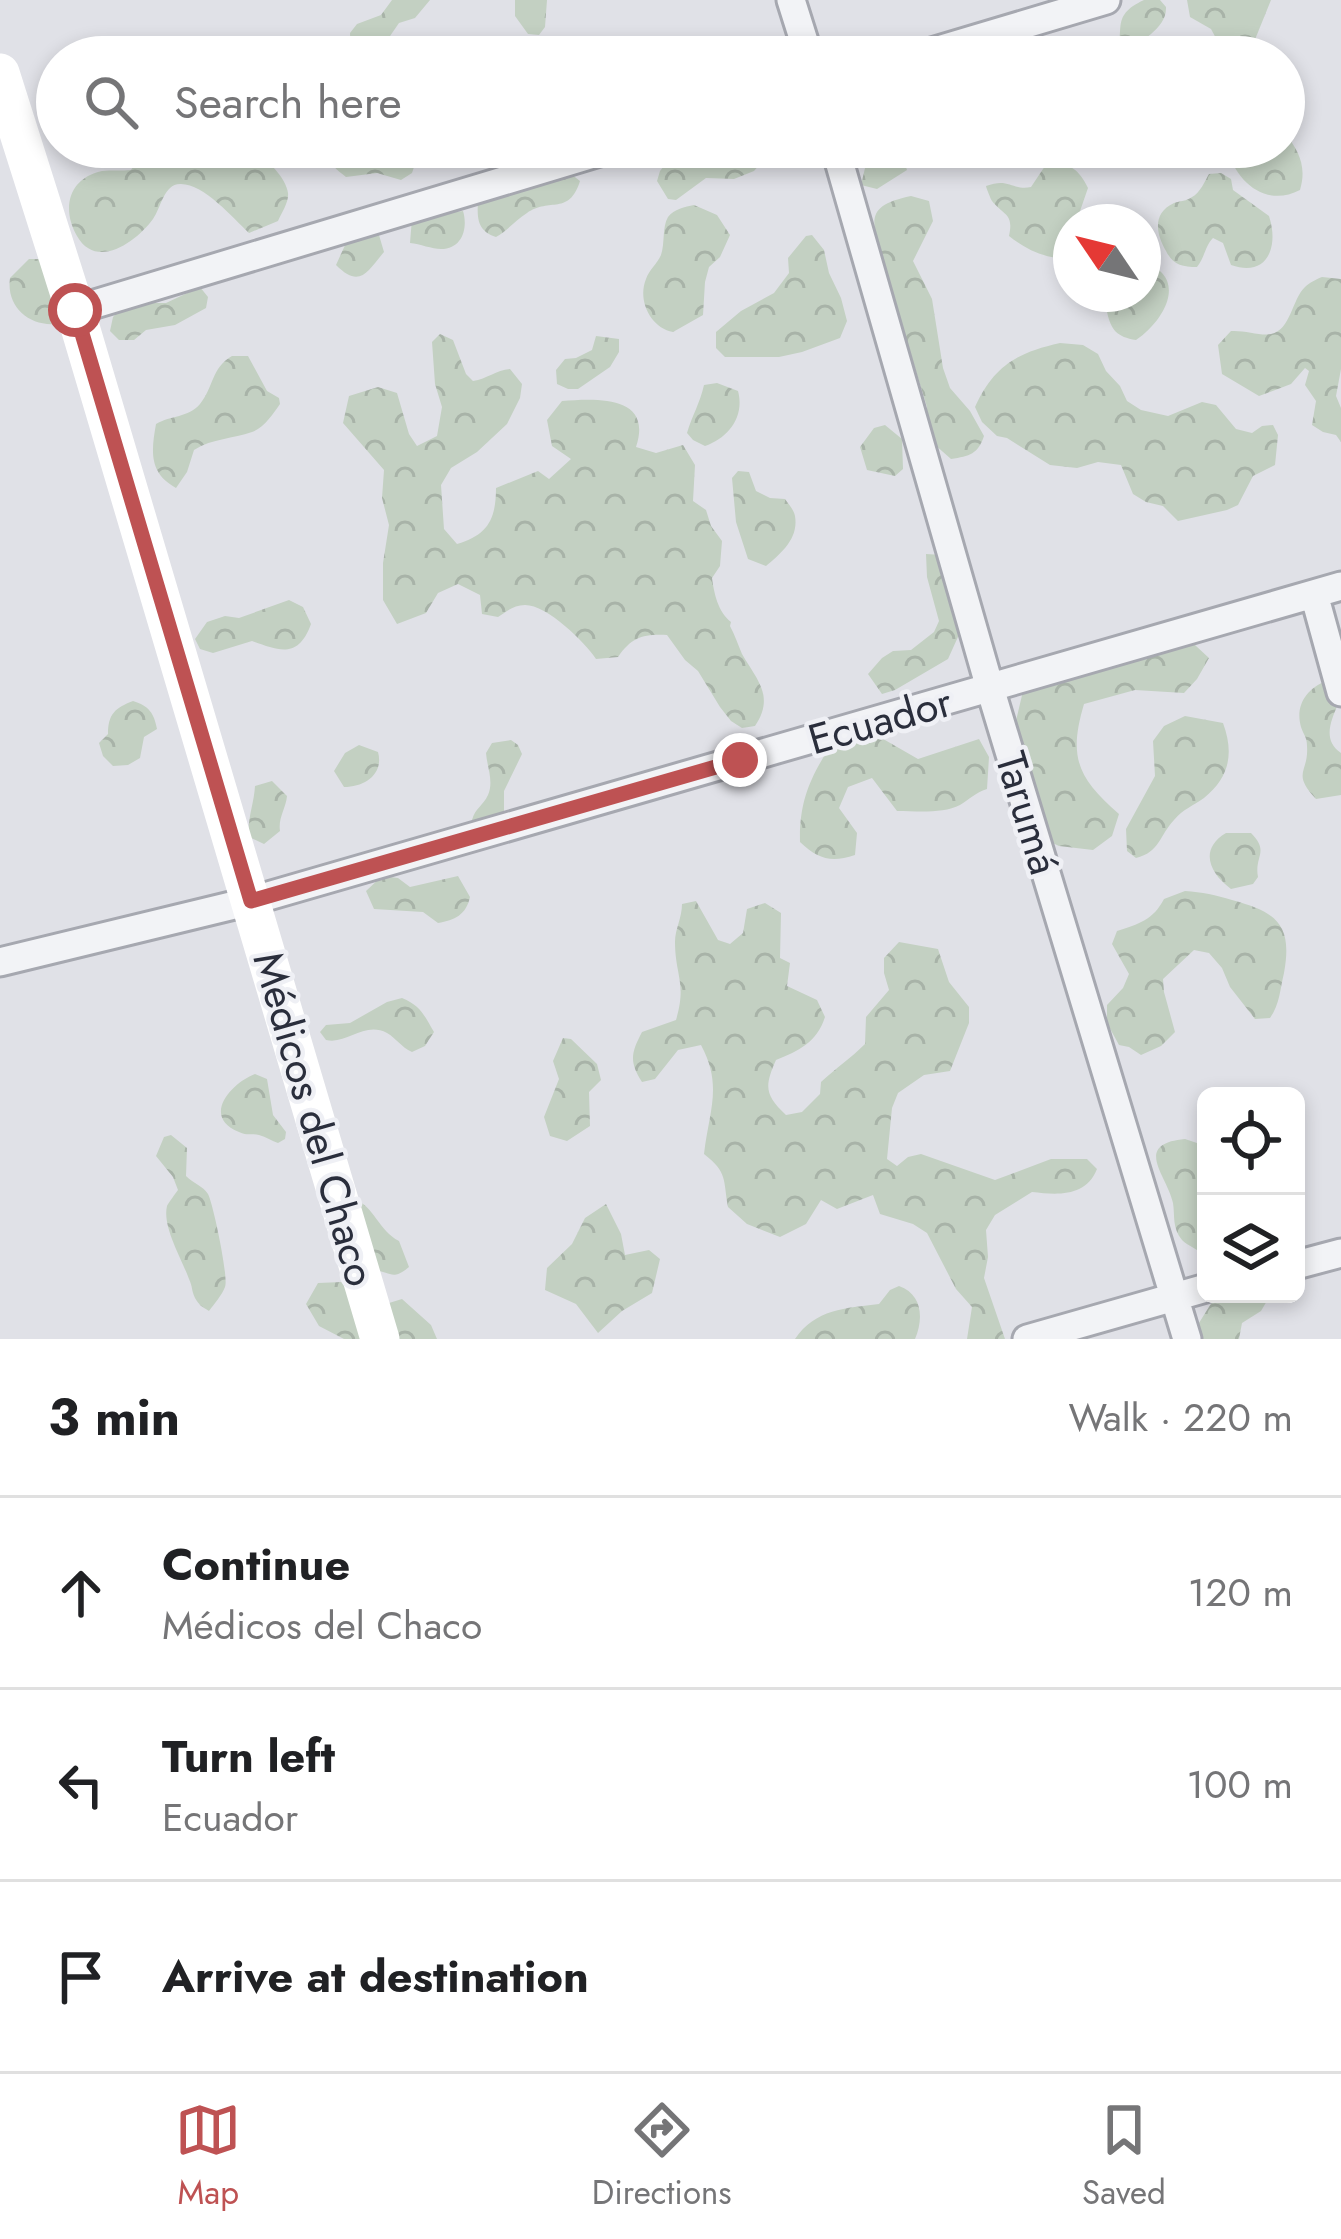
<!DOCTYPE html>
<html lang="en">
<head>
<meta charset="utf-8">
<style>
	:root { --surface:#fff; --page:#f6f6f6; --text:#202124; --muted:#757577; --line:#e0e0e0; --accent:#be5253 }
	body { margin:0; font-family:Jost,sans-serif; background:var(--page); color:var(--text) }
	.controls { position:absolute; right:36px; bottom:36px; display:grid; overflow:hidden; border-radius:18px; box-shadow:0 6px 18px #0003 }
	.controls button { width:108px; height:108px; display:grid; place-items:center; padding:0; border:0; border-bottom:3px solid var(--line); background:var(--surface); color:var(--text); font:60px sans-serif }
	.compass { position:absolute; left:1053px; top:204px; width:108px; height:108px; border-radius:50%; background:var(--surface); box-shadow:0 6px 18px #0003; rotate:305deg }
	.stop { position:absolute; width:36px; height:36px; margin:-27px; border:9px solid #be5253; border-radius:50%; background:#fff }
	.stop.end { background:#be5253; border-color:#fff; box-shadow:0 3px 12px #0008 }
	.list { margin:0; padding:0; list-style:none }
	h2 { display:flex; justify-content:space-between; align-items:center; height:156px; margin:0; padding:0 48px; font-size:51px }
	h2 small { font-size:39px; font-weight:400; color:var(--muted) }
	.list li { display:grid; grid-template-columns:78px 1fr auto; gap:36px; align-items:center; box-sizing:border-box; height:192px; padding:0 48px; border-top:3px solid var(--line) }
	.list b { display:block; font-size:45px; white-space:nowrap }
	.list p { margin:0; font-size:39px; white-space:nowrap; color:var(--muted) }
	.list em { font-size:39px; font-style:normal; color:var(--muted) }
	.icon { flex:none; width:66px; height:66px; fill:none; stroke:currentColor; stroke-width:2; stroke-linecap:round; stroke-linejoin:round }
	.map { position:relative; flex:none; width:1341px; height:1339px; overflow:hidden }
	.search { position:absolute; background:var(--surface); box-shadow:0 6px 18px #0003; left:36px; right:36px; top:36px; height:132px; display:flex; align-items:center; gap:30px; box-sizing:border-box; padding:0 42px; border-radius:66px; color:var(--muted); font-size:45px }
	.sheet { height:732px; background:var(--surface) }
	nav { display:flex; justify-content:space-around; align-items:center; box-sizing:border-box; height:168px; border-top:3px solid var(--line); background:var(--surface); font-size:33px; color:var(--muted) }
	nav a { display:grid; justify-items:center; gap:6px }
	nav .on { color:var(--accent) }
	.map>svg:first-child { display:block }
	.forest { fill:url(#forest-crowns) }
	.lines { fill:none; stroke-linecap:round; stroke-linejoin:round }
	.street-casing { stroke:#a6a8b0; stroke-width:33 }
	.street { stroke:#f2f3f6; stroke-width:27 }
	.secondary { stroke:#fff; stroke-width:39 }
	.route { stroke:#be5253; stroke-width:15 }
	.labels { text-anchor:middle; stroke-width:9; stroke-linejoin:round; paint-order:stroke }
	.street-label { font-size:42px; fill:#2a2e3c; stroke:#eff0f5 }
</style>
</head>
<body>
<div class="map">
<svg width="1341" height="1339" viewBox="0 0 1341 1339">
	<defs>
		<pattern id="forest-crowns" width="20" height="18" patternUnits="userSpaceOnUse" patternTransform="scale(3)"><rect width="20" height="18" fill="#c3d0c2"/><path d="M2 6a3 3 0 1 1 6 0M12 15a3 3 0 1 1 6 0" fill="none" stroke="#a8b3a8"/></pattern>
	</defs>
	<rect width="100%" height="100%" fill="#e0e1e7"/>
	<!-- forest -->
	<path class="forest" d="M 392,0 L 430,0 L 415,18 L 399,23 L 388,39 L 391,57 L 351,57 L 350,33 L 357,24 L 381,15 Z
		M 515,0 L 547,0 L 545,27 L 539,35 L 528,34 L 515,16 Z
		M 1144,0 L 1160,0 L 1166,7 C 1167,30 1139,38 1128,57 L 1113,57 C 1129,32 1107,17 1144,0 Z
		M 1187,0 L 1271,0 L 1254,42 L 1231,57 L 1225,55 L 1211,29 L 1190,17 Z
		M 1284,132 C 1299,151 1307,166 1300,190 C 1266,208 1235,182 1227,147 L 1284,147 Z
		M 146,147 L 249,147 C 262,155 286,176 288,193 C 289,202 282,212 278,221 L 249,233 C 233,218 204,184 181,184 C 164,183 161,208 153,219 C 137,241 97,271 77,236 C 61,208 69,178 102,171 C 111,170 122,171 131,170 Z
		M 328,147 L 399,147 L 415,164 L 412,173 L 401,180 L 377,173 L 346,177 C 336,169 325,162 328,147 Z
		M 709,147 L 770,147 L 771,152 L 754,171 L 734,179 L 706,178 L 676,200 L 668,199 L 657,181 L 660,171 L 667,162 L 683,164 Z
		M 888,147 L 904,147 L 902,155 L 907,170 L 877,189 L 861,185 L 865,168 L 879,159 Z
		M 1049,160 C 1070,164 1079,169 1088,188 L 1079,214 L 1083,222 L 1071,222 L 1071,259 C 1047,259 1028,251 1009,236 C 1014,213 1004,216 992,201 C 991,200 986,187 986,186 C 1009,177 1013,191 1031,187 Z
		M 1221,173 L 1231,179 L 1233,190 L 1269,216 C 1279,246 1268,278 1231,265 L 1223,243 L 1213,238 C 1205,246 1205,257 1197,267 C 1182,267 1173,265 1166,251 C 1156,234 1152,213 1174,203 C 1180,201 1187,201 1192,197 C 1200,193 1205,181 1209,174 Z
		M 571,174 L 580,181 C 569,216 550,197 527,213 C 516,220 508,230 496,237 C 477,231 477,218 478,200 Z
		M 911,196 L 929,201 L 933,221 L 913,261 L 932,299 L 943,368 L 950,388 L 970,411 L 984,436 C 978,454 970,456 951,459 L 934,444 L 927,426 L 927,407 L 903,329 L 895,311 L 873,280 L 883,256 C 869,218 868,205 911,196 Z
		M 694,205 L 717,215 L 730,235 L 720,257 L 709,267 L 705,282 L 703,315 L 673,332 C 651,328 637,301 646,279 C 649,270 657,264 661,255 C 665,243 662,227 668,217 C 674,209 685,207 694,205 Z
		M 463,211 C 468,227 463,249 441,249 C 432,249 420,244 410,243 L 412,218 Z
		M 369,231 L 379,235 L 384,252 C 367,272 360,289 336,265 L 346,243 Z
		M 812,235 L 824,250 L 829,273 L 841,298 L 847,321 L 840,338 L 802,352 L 779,357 L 725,357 L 716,348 L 716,332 L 741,311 L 774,293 L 789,273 L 788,258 L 806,236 Z
		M 29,259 L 43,259 L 63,311 L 55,324 C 28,326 6,306 10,278 Z
		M 1143,262 C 1190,277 1164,321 1136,340 C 1117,337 1111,330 1107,312 L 1119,294 L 1143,294 Z
		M 1322,277 L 1341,279 L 1341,369 L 1336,396 L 1341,408 L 1341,442 L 1336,435 L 1323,432 L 1312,425 L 1316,401 L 1305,385 L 1309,371 L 1305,368 L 1291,384 L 1259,396 L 1222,374 L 1218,345 L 1231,331 C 1244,330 1261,336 1271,334 C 1291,330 1292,299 1305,287 C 1309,283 1317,279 1322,277 Z
		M 200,287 L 208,297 L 206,308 L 175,325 L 146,330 L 134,340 L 119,340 L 110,331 L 113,317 L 126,303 L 166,303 Z
		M 440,334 L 453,340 L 466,374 L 473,381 C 487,379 496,370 510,369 L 522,384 L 520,398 L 507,424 L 477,452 L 451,468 L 441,485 L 444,529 L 457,544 C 488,535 496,519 496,488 L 538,471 L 549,479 L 571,459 L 552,446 L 547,420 L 562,401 C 599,398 653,396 636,447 L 656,453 L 683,445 L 695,465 L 693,501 L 706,510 L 711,526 L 722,541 L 720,566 L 712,578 C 714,593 718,612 731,622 L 730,626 C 735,635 738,645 742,654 C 757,680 775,696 755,726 L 742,728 L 731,721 L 720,707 L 698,671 L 685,660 L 667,635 C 643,634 632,637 618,657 L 596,659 C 585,642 547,605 525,605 C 514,605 507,611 498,617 L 482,614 L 480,595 L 458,584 L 438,593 L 426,613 L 397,624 L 383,600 L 383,563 L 389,525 L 382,498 L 384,470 L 343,423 L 349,396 L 378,387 L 397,393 L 409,434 L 417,446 L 437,436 L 442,407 L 435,384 L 432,342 Z
		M 596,336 L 619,339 L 619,352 L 610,367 L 578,389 L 568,389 L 557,384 L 556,370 L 565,359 L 576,358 L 592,350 Z
		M 1060,343 L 1083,345 L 1098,354 L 1106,371 L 1120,386 L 1127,401 L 1141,410 L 1168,416 L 1202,402 L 1216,405 L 1236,429 L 1252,433 L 1262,426 L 1273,425 L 1278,435 L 1275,465 L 1253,476 L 1238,505 L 1227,510 L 1178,521 L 1163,506 L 1146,502 L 1133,494 L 1121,465 L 1098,462 L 1077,468 L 1050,465 L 1007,438 L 997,436 L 982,422 L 975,407 C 994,366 1016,353 1060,343 Z
		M 232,356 L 248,356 L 267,391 L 279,398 L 280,404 C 273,414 264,428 252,432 C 233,439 213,438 194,450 L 187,472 L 176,488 C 149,473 151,452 156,424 C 171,415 188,418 200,404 C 214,387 211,368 232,356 Z
		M 717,383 L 738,391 C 745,417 728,438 705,446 L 693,440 L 687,433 C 692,416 700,403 704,385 Z
		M 885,425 L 902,439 L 903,469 L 895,476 L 867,470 L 860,447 L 874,428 Z
		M 738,471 L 749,472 L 756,491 L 770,498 L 785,499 C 789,505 794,510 795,516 C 799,539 780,554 766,566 L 748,559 L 736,522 L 732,478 Z
		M 926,554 L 942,555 L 962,628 L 948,659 L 895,690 L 882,694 L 868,674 L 882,658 L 893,651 L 911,650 L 934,632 L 939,621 L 927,577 Z
		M 289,600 L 303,607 L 311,624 C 298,660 278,650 252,641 L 213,653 L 200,649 L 195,639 L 207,622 L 225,616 L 239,618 Z
		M 1182,633 L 1209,658 L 1197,679 L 1184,693 L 1135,690 L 1084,704 C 1068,758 1078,778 1119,814 L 1112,836 L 1093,850 L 1059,846 L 1042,838 L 1015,725 L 1023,691 Z
		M 1326,681 L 1338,704 C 1331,721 1322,740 1341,753 L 1341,795 L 1316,799 C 1291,772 1309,773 1307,746 C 1307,737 1304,736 1301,727 C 1295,706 1306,689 1326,681 Z
		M 133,701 C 149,706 154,713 157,729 L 144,737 L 140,758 L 128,765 L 113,766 L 103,756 L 99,743 L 108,734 C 108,714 115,708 133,701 Z
		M 1185,716 L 1223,723 C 1234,753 1230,777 1204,798 C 1193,806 1183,809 1174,820 C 1159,836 1160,852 1136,858 L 1127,851 L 1126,829 L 1155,776 L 1153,741 L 1164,726 Z
		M 878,736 L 918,759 L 979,739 L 989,757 L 987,789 C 975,793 970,799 960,805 C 943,814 916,811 897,811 L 872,778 L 848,787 L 839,808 L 857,833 L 855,855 C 831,863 818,859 800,842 C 799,798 812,774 835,739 Z
		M 511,740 L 518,745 L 522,754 L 504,791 L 504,821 L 482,832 L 472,820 C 475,808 483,806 488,795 C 494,781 487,767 486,753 L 492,743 Z
		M 359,745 L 378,752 C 384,774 365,787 344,787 L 334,771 L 345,753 Z
		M 272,781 L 287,796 C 286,808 278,818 280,831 L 264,844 L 249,837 C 247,819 254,804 255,786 Z
		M 1226,833 L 1251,833 C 1270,852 1254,856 1258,877 L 1253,884 L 1231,889 C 1209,873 1199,849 1226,833 Z
		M 382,876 L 398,878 L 410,887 L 458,876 L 470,897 C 466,915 455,920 438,923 L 423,912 L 374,909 L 366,891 Z
		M 1185,891 C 1202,892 1216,895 1232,900 C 1276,912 1293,924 1284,973 C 1280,989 1280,1004 1270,1018 L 1255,1019 L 1230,987 L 1222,968 L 1209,953 L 1194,950 L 1163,979 L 1164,992 L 1175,1032 L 1161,1046 L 1141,1055 L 1129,1047 L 1119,1045 L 1107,1023 L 1107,1005 L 1123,988 L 1129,974 L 1112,944 L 1117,931 C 1139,924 1153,920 1164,899 Z
		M 696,901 L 718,940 L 730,944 L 743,933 L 747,909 L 765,903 L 781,913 L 780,958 L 790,963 L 787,986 L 817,1000 L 825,1017 C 817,1042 799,1051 776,1060 C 764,1087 765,1095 786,1115 L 802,1112 L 820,1094 L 821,1082 C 836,1068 851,1058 865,1044 L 866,1017 L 889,990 L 884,973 L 884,958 L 899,942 L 938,949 L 949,982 L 969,1007 L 969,1023 L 950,1071 L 924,1075 L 898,1093 L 892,1108 L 887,1159 L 897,1166 L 908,1157 L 921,1154 L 995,1180 L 1051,1159 L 1087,1159 L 1097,1169 C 1086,1197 1058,1195 1032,1192 L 995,1215 L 986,1230 L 988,1257 L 984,1278 L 1005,1339 L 967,1339 L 972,1307 L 956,1289 L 927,1233 L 913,1224 L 880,1214 L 873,1195 L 837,1209 L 821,1200 L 806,1224 L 780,1237 L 747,1224 L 728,1207 C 723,1179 728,1173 704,1154 C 709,1111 723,1086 701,1045 L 678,1050 L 655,1079 L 642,1082 C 629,1062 631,1053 642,1032 L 676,1020 C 687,983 675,975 675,942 C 675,929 682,918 682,904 Z
		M 402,998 C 421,1006 424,1015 434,1032 L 425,1046 L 412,1052 C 401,1047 396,1038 387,1033 C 364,1021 347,1045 326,1040 L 320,1032 L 326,1025 L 350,1023 L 387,1002 Z
		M 563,1038 L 571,1039 L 597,1064 L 601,1080 L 589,1092 L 590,1126 L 567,1141 L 550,1136 L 544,1117 L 559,1079 L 553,1061 Z
		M 255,1074 L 267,1079 L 273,1115 L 286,1132 L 285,1139 L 278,1143 C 272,1141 266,1137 259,1135 C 250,1133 248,1136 239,1132 C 201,1117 231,1083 255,1074 Z
		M 171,1135 L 187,1148 L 186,1176 C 193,1183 203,1186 208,1194 C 213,1203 229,1279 225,1287 C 222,1295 214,1304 209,1311 C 201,1306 200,1306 195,1298 C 191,1289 193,1288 189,1279 C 182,1259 162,1227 167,1206 C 168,1204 177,1191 178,1190 L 173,1177 L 156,1156 L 164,1137 Z
		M 1185,1139 L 1206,1146 L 1206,1256 C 1199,1250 1188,1246 1182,1240 C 1172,1228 1175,1216 1173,1203 C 1167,1175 1132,1144 1185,1139 Z
		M 354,1199 C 374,1206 379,1231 399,1241 L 409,1267 C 392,1281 392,1272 373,1270 Z
		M 606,1204 L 621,1234 L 625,1255 L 649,1250 L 660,1259 L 652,1293 L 622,1311 L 598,1333 L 576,1304 L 545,1290 L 547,1268 L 572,1244 L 585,1218 Z
		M 342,1282 L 389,1303 L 402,1299 L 431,1325 L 437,1339 L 344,1339 L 319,1326 L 306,1304 L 318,1283 Z
		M 899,1286 C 922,1294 924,1318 915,1339 L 795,1339 C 815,1309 846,1308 879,1304 L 890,1290 Z
		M 1217,1294 L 1271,1294 L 1261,1311 L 1242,1323 L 1239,1339 L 1189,1339 Z"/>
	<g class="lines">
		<!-- street casing -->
		<g class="street-casing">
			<path id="street" d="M 791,0 L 809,57
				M 915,57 L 1106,0
				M 835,147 L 990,688 L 1187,1339
				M 75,310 L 616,147
				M 1314,594 L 1341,692
				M 0,962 L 251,901 L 1341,586
				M 1296,1265 L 1341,1253
				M 1027,1339 L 1206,1288"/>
		</g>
		<!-- street -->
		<use href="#street" class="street"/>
		<!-- secondary -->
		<path class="secondary" d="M 0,73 L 75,310 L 380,1339"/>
	</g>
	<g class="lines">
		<!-- route -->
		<path class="route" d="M 75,310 L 251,901 L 740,760"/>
	</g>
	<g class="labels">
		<!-- street labels -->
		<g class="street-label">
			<text transform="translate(880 720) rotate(-16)" y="15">Ecuador</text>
			<text transform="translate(1028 813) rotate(73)" y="15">Tarumá</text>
			<text transform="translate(315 1119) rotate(74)" y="15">Médicos del Chaco</text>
		</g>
	</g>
</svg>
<div class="controls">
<button><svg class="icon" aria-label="locate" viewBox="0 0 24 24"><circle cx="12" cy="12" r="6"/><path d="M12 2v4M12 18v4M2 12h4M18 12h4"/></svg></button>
<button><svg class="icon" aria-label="layers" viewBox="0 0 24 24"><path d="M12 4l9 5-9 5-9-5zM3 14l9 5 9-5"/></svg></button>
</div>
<svg class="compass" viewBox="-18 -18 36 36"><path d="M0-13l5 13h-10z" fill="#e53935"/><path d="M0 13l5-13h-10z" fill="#757577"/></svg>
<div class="stop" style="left:75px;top:310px"></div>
<div class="stop end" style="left:740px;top:760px"></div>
<div class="search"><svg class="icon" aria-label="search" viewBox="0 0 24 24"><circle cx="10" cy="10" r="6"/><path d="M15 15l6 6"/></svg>Search here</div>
</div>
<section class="sheet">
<h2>3 min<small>Walk · 220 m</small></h2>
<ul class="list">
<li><svg class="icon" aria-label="ahead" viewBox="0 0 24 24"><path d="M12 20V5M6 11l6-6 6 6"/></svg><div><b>Continue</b><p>Médicos del Chaco</p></div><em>120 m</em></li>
<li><svg class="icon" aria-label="left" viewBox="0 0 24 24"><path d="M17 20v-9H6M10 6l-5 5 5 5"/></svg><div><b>Turn left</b><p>Ecuador</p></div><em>100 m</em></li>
<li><svg class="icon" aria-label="arrive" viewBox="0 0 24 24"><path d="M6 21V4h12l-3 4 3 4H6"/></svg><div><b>Arrive at destination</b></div></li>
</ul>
</section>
<nav>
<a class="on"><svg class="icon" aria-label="map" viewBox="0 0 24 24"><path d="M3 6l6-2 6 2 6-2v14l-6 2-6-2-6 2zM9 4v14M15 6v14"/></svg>Map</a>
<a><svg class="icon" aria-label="directions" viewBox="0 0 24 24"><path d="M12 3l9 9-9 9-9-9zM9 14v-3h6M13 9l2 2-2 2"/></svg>Directions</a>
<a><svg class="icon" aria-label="saved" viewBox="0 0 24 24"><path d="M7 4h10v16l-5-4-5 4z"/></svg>Saved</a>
</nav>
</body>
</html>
